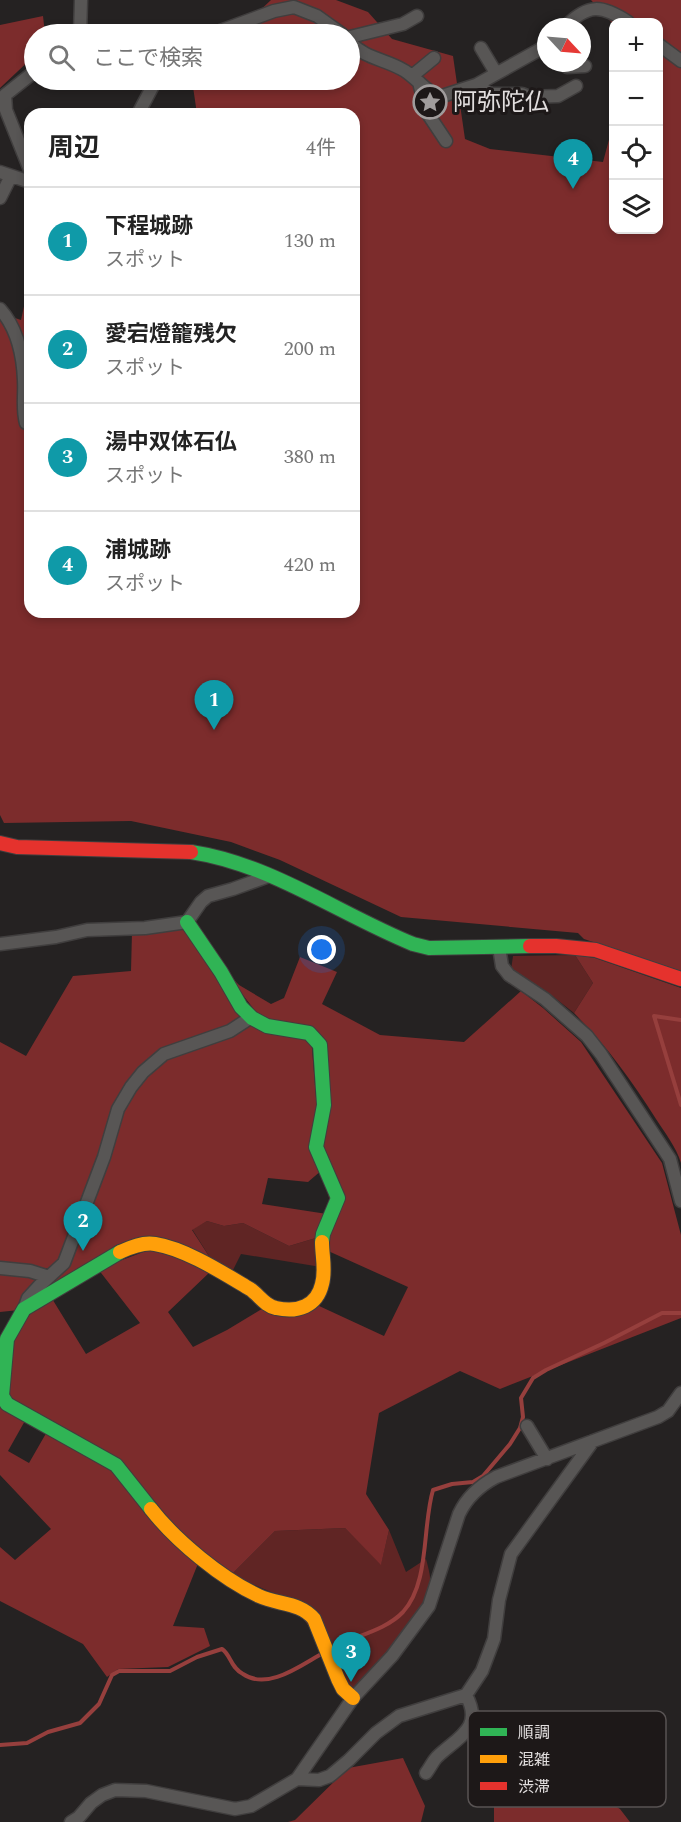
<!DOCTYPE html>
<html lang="ja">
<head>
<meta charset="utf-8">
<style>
	:root { --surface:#fff; --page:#f2f2f2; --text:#222; --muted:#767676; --line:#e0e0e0; --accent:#ea580c }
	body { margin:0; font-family:Spectral,"Noto Sans JP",serif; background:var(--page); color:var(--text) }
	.controls { position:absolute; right:18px; top:18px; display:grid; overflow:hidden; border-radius:12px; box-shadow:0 3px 9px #0003 }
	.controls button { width:54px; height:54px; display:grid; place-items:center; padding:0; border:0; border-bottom:2px solid var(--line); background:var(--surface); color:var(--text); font:30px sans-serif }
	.compass { position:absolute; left:537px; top:18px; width:54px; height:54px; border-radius:50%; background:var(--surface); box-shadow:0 3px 9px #0003; rotate:116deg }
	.you { position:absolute; left:322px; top:950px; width:21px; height:21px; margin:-15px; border:4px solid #fff; border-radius:50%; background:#1a73e8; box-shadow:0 0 0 9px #1a73e833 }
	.badge { display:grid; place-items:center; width:39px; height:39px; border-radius:50%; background:var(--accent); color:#fff; font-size:20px; font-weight:700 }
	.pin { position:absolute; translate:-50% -50px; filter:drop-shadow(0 2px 3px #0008) }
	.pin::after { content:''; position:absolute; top:32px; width:21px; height:18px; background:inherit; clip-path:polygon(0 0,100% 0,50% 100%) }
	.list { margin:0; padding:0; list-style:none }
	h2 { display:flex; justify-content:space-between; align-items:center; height:78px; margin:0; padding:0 24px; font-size:26px }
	h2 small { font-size:20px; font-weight:400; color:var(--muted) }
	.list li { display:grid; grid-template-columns:39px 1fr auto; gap:18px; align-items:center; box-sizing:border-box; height:108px; padding:0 24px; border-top:2px solid var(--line) }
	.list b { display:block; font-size:22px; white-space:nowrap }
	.list p { margin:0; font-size:20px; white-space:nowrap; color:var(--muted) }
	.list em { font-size:20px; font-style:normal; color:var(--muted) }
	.icon { flex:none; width:33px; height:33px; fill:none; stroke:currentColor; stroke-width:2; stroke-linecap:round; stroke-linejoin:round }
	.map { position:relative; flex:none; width:681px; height:1822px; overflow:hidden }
	.search { position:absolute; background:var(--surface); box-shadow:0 3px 9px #0003; left:24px; top:24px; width:336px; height:66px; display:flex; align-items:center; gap:15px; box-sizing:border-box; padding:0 21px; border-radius:33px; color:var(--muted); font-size:22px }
	.panel { position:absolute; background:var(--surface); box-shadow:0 3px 9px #0003; left:24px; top:108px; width:336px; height:510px; border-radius:18px }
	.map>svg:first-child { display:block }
	.green { fill:#602524 }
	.forest { fill:#7c2c2c }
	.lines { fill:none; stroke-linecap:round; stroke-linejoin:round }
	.stream { stroke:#963f3d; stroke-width:4 }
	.street-casing { stroke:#403e3e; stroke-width:15 }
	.fast-casing { stroke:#403e3e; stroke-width:16 }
	.slow-casing { stroke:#403e3e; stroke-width:16 }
	.jam-casing { stroke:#403e3e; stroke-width:16 }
	.street { stroke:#585655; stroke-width:12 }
	.fast { stroke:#30b455; stroke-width:14 }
	.slow { stroke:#ff9f0a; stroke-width:14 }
	.jam { stroke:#e5322d; stroke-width:14 }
	.labels { text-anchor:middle; stroke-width:6; stroke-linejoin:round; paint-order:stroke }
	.poi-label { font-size:24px; fill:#e2dede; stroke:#1d1818; text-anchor:start }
	.key { fill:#1d1818; stroke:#585353; stroke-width:1.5 }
	.key-label { font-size:16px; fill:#e2dede }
</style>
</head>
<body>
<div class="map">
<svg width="681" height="1822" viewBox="0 0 681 1822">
	<rect width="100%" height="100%" fill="#252222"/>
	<!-- green -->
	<path class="green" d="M 575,955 L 593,983 L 574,1013 L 546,991 L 511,970 L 513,956 Z
		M 207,1221 L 224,1226 L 243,1223 L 289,1246 L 319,1237 L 321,1267 L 241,1254 L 231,1274 L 214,1264 L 192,1229 Z
		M 345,1528 L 381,1564 L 389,1530 L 406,1572 L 426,1559 C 428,1567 431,1576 430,1583 C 429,1606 373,1673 354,1688 L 348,1687 L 292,1601 L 231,1575 L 275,1531 Z"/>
	<!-- forest -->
	<path class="forest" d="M 271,0 L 336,0 L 368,12 L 392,39 L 453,56 L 465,139 L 490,149 L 603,162 L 613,125 L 614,230 L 658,230 L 658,22 L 613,24 L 591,0 L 681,0 L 681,971 L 584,939 L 578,933 L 401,917 L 280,860 L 231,842 L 131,821 L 4,823 L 0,815 L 0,313 L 21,320 L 30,279 L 30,612 L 354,612 L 354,114 L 197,114 L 192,80 L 350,80 L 350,34 L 235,34 Z
		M 43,16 L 45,34 L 34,34 L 34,56 L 0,88 L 0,25 Z
		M 183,928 L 242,1017 L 229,1027 L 140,1070 L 101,1156 L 60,1261 L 51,1269 L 0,1263 L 0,1042 L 26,1056 L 73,976 L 131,971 L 132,932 Z
		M 575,955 L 595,958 L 681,988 L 681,1163 C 676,1147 665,1133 656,1119 C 632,1081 606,1045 574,1013 L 593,983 Z
		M 300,957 L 337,972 L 322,1004 L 380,1035 L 464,1042 L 521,991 L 543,1008 L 581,1042 L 662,1163 L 681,1235 L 681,1318 L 500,1389 L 460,1371 L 379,1413 L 366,1494 L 389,1530 L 381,1565 L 345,1528 L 275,1531 L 231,1575 L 168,1524 L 125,1468 L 10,1401 L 9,1349 L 27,1311 L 51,1297 L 86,1354 L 140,1323 L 98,1269 L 154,1248 L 211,1271 L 168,1312 L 193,1347 L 227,1330 L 265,1307 L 317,1305 L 384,1336 L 408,1287 L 326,1250 L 332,1220 L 323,1155 L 324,1044 L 263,1021 L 223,969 L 239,985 L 271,1004 L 284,998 Z
		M 252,1021 L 311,1037 L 322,1170 L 308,1182 L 268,1178 L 262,1204 L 327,1214 L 319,1237 L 289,1246 L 243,1223 L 224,1226 L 207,1221 L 192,1230 L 214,1264 L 154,1240 L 57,1286 L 42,1288 L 61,1272 L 121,1111 L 134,1089 L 158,1063 Z
		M 0,1272 L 37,1277 L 38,1282 L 19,1310 L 0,1312 Z
		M 0,1405 L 26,1419 L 8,1451 L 29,1463 L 48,1430 L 105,1462 L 199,1561 L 173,1626 L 204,1628 L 210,1646 L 168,1667 L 118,1669 L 107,1677 L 83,1644 L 0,1601 L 0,1547 L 15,1560 L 51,1529 L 0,1475 Z
		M 403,1758 L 425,1806 L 421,1822 L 288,1822 L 295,1820 L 348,1768 Z
		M 550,1765 L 620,1809 L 630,1822 L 494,1822 L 494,1788 Z"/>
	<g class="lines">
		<!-- stream -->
		<path class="stream" d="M 681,1020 L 654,1016 L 681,1105
			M 332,1648 C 354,1636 385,1631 403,1612 C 430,1582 422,1527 433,1490 L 452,1484 L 473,1482 L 483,1476 L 510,1444 L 520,1428 L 523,1417 L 521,1398 L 533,1378 L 546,1370 L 604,1343 L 662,1313 L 681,1313
			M 0,1745 L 27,1743 L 48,1732 L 80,1723 L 99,1704 L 112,1675 L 119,1671 L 170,1671 L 197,1657 L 222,1649 C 231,1655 230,1667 243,1674 C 268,1691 301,1665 323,1653"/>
		<!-- street casing -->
		<g class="street-casing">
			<path id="street" d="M 565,27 C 588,3 602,5 628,22
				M 80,34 L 81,0
				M 212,34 L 274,11 L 294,7 L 317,16 L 342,34
				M 350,37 L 403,24 L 417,16
				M 350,42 C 365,59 386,59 405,71 C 417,79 426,91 439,97 L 476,85 L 546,46
				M 658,44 L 681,61
				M 481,48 L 496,73
				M 563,63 L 567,67 L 585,66
				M 412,76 L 434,58
				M 419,82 L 426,111 L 446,141
				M 476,85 L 491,94 L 522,94 L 529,97 L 558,96 L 576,86
				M 138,114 L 156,80
				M 30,170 L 6,110 L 5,95 L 34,72
				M 0,172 L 30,182
				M 0,198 L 11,176
				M 0,309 C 17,328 23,356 24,380 C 25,395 22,409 26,423 L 30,424
				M 0,944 L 56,937 L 87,930 L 145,928 L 187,922 L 201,902 L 208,896 L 233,889 L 269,876
				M 499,947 L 502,966 L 509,975 L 545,999 L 587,1036 L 601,1054 L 670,1159 L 681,1201
				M 0,1268 L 30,1271 L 49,1277
				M 24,1309 L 28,1298 L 39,1286 L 64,1263 L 104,1157 L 118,1109 L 131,1087 L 143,1072 L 164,1054 L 230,1031 L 250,1018
				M 527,1426 L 547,1459
				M 426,1773 C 430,1768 433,1761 437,1757 C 458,1737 484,1728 466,1695
				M 297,1779 L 319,1780 L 330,1776 L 349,1760 L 376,1733 L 399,1716 L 466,1695 L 482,1671 L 494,1639 L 499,1600 L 511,1554 L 593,1441
				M 71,1822 L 79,1817 L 91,1803 L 102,1795 L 115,1790 L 146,1791 L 235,1809 L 251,1806 L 297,1779 L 353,1698 L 392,1656 L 429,1606 L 459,1514 C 467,1497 479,1486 496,1477 L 658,1417 L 668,1411 L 681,1393"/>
		</g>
		<!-- fast casing -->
		<g class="fast-casing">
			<path id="fast" d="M 191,852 C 271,864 339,914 413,944 L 429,948 L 530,946
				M 187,922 L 221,972 L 241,1007 L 252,1018 L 267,1026 L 309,1033 L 320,1045 L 324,1105 L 316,1147 L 338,1198 L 323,1234 L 322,1242
				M 120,1252 L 24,1309 L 7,1339 L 2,1396 L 7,1404 L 116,1465 L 151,1509"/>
		</g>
		<!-- slow casing -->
		<g class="slow-casing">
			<path id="slow" d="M 120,1252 C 131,1247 143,1242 155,1244 C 186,1249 223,1273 250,1289 C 259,1295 265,1306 276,1308 C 298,1313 317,1306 322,1284 C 326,1270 322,1256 322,1242
				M 151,1509 C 176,1541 222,1579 259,1596 C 278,1605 300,1602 314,1619 L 338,1679 L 343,1689 L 353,1698"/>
		</g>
		<!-- jam casing -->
		<g class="jam-casing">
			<path id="jam" d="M 0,843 L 17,847 L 191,852
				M 530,946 L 556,946 L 596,950 L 681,979"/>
		</g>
		<!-- street -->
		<use href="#street" class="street"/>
		<!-- fast -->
		<use href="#fast" class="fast"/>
		<!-- slow -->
		<use href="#slow" class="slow"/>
		<!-- jam -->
		<use href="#jam" class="jam"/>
	</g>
	<!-- icons -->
	<defs>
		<g id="sight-ring" transform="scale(1.725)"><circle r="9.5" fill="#1d1818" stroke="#a09c9c" stroke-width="1.5"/><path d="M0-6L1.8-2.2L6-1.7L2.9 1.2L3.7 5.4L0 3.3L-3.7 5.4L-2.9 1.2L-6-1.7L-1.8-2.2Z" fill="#a09c9c"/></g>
	</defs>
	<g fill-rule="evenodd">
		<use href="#sight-ring" x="430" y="102"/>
	</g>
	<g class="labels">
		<!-- poi labels -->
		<g class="poi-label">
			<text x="453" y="110">阿弥陀仏</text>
		</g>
	</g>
	<!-- legend -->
	<rect x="468" y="1711" width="198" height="96" rx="9" class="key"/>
	<rect x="480" y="1728" width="27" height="8" fill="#30b455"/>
	<rect x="480" y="1755" width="27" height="8" fill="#ff9f0a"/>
	<rect x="480" y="1782" width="27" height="8" fill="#e5322d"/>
	<g class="key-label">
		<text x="518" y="1738">順調</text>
		<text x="518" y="1765">混雑</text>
		<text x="518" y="1792">渋滞</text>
	</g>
</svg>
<div class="controls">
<button>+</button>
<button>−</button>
<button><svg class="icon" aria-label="locate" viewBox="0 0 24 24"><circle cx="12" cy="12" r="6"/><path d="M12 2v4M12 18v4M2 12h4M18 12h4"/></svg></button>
<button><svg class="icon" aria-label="layers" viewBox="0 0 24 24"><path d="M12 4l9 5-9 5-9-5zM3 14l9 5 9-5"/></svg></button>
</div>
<svg class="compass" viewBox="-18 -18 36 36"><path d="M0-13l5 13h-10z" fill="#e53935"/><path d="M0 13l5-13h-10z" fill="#767676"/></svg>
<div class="you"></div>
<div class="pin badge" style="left:214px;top:730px;background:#0f9aa8">1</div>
<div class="pin badge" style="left:83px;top:1251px;background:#0f9aa8">2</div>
<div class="pin badge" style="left:351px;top:1682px;background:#0f9aa8">3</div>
<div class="pin badge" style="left:573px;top:189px;background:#0f9aa8">4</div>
<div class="search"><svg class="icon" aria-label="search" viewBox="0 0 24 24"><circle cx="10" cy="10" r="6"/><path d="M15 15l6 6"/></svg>ここで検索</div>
<section class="panel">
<h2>周辺<small>4件</small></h2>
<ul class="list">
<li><span class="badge" style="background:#0f9aa8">1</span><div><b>下程城跡</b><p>スポット</p></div><em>130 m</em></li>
<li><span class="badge" style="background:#0f9aa8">2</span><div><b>愛宕燈籠残欠</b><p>スポット</p></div><em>200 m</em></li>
<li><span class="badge" style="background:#0f9aa8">3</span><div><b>湯中双体石仏</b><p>スポット</p></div><em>380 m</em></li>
<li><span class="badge" style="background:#0f9aa8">4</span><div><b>浦城跡</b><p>スポット</p></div><em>420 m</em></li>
</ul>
</section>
</div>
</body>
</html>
